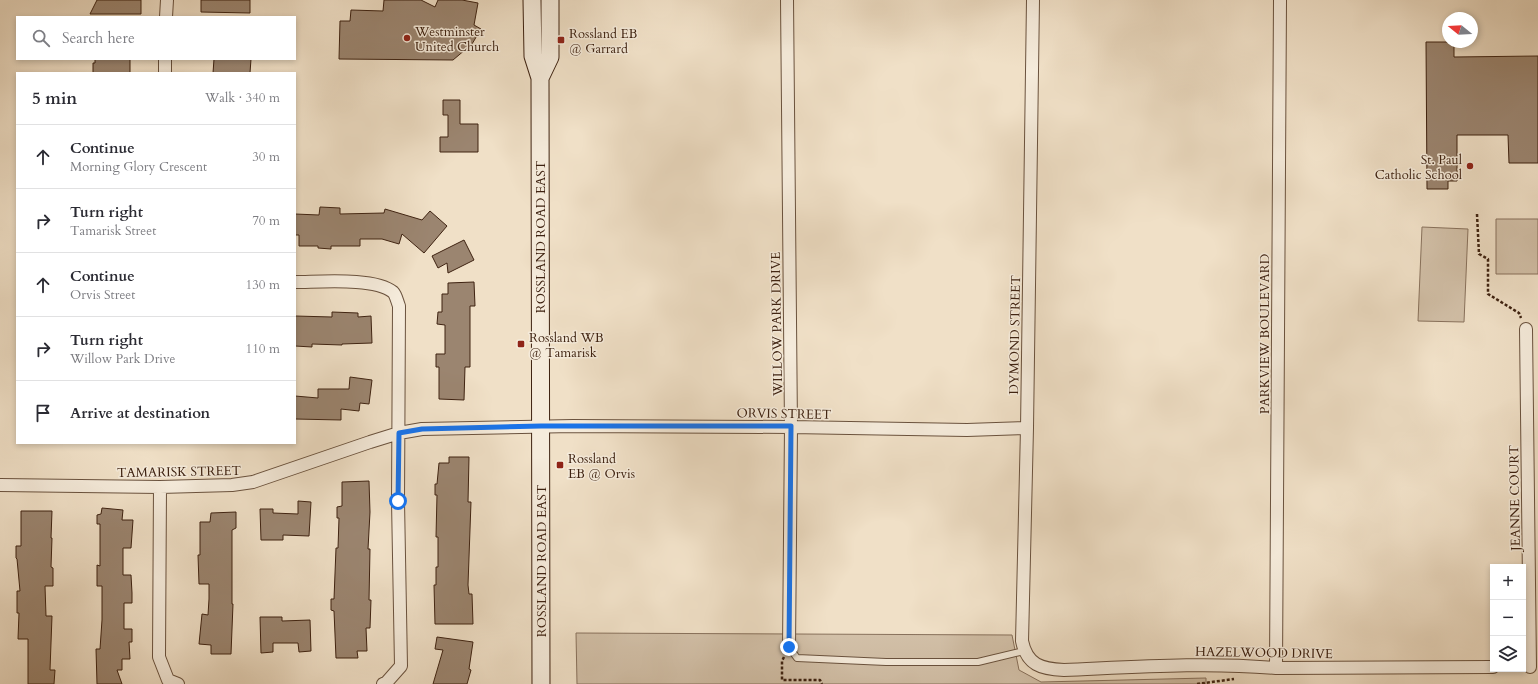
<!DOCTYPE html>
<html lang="en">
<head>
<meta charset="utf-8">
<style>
	:root { --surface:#fff; --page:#f7f7f7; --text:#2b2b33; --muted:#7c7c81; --line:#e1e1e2 }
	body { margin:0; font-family:Cardo,serif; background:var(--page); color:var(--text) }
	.controls { position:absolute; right:12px; bottom:12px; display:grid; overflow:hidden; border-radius:0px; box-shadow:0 2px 6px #0003 }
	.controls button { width:36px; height:36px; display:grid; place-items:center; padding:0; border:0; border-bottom:1px solid var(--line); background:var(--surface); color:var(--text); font:20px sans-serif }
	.compass { position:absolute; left:1442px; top:12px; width:36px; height:36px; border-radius:50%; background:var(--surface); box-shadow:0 2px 6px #0003; rotate:288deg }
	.stop { position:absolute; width:12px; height:12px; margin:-9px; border:3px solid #1a73e8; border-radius:50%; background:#fff }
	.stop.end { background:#1a73e8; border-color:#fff; box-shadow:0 1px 4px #0008 }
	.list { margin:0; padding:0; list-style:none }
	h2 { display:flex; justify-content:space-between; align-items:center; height:52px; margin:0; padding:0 16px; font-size:17px }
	h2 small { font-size:13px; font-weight:400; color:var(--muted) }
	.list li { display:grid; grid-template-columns:26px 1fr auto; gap:12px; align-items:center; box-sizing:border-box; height:64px; padding:0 16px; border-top:1px solid var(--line) }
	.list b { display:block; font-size:15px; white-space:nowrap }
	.list p { margin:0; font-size:13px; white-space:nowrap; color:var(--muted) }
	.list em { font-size:13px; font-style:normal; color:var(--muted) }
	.icon { flex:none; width:22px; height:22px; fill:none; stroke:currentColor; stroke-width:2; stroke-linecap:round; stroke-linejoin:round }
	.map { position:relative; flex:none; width:1538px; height:684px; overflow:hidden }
	.search { position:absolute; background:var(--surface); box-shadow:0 2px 6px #0003; left:16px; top:16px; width:280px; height:44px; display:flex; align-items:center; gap:10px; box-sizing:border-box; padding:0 14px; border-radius:0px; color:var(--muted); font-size:15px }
	.panel { position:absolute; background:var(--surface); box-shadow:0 2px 6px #0003; left:16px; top:72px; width:280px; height:372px; border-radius:0px }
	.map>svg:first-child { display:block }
	.green { fill:#d2c0a8; stroke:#88715c }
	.building { fill:#9b8570; stroke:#3e2211 }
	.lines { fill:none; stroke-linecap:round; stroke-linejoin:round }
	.service-casing { stroke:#6a523e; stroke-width:8 }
	.minor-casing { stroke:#6a523e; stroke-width:14 }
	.secondary-casing { stroke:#3e2211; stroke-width:19 }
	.path { stroke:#3e2211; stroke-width:2.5; stroke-dasharray:3 2; stroke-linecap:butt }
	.service { stroke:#f5ebdb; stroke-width:6 }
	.minor { stroke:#f5ebdb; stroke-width:12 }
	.secondary { stroke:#f5ebdb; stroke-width:17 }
	.route { stroke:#1a73e8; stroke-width:5 }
	.poi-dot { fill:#8f2418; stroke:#f5ebdb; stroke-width:1.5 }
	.labels { text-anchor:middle; stroke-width:3; stroke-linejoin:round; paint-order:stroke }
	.poi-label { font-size:13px; fill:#3e2211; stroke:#f5ebdb; text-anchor:start }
	.street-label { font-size:13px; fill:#3e2211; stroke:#f5ebdb }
</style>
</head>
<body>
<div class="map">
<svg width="1538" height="684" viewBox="0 0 1538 684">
	<rect width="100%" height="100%" fill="#f0e0c7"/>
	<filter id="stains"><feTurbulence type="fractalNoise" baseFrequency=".005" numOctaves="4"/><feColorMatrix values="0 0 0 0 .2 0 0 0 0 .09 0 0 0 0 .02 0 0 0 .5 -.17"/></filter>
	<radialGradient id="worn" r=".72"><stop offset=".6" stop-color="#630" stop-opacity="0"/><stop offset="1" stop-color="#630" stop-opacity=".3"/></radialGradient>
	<!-- green -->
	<path class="green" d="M 1496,219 L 1538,219 L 1538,274 L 1496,274 Z
		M 1422,227 L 1468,229 L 1464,322 L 1418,321 Z
		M 576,633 L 1012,635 L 1019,670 L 1041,682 L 1206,678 L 1206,684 L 577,684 Z"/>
	<!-- building -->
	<path class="building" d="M 97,0 L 141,0 L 141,14 L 90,14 Z
		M 201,0 L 250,0 L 250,13 L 201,12 Z
		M 384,0 L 421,0 L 435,7 L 438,0 L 462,0 L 478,3 L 474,25 L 481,29 L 472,44 L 453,60 L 339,59 L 340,21 L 350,21 L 351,10 L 383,11 Z
		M 1426,42 L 1454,42 L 1454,57 L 1538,56 L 1538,163 L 1509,163 L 1508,135 L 1457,135 L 1457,181 L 1448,181 L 1448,189 L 1427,189 Z
		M 95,59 L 130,59 L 130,73 L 93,73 L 93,63 L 95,63 Z
		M 214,59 L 251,59 L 250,73 L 213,73 Z
		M 443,100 L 460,100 L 460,124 L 478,124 L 478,152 L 440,152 L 440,137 L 448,137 L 448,115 L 443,115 Z
		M 320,207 L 340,208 L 340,214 L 384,213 L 385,209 L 422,220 L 430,211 L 447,226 L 424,253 L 402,234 L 399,244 L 382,239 L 360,239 L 360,246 L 331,246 L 331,249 L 318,248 L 318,246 L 299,246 L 299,235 L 295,235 L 295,214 L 319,215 Z
		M 464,240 L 474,260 L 448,273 L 447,263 L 438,268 L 432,256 Z
		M 474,282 L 475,306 L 470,306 L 470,367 L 465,367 L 464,400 L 439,399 L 439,367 L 436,367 L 436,354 L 445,354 L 445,325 L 437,324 L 438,312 L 442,312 L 442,294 L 448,294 L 448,283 Z
		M 332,312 L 358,313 L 358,317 L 371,316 L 372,343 L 342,344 L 342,345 L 312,344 L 312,347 L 295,346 L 295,316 L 332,317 Z
		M 350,377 L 372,380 L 369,404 L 360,403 L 359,411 L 341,409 L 341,420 L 295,419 L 295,396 L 318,398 L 318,389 L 349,389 Z
		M 449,457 L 469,457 L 468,502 L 471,502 L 468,585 L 469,594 L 472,594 L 473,624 L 435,624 L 434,585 L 436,585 L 436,567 L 438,567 L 438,537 L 436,537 L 437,495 L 435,495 L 435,484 L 437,484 L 439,463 L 449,463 Z
		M 369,481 L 370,512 L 368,549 L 370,549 L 369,600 L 371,600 L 370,628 L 366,628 L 367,651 L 357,651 L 358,658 L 336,658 L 334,611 L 331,610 L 331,599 L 334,599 L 336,548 L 338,548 L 339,518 L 337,518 L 337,507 L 342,506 L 342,482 Z
		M 298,501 L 311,502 L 309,536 L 283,535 L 283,540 L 261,540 L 260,509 L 273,509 L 273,513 L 298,514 Z
		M 102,508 L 123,510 L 122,520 L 133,520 L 131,548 L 123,548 L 123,575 L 131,575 L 132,593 L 132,603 L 124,603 L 124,629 L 132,629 L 132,642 L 129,642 L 130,659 L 122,659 L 122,670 L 117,670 L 122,684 L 97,684 L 96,649 L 100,649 L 102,620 L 102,586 L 97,586 L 97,565 L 100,566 L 100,524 L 97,524 L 97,515 L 101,514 Z
		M 21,511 L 52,511 L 51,538 L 52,538 L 51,567 L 53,568 L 53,586 L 45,586 L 46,616 L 52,616 L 50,670 L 55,670 L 54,684 L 28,684 L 28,639 L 18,639 L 19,613 L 17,613 L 17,591 L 20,591 L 17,559 L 16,558 L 16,546 L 21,546 Z
		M 236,512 L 236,528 L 232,530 L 232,604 L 233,604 L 231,654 L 211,654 L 211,645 L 199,644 L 202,614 L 208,615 L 209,599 L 209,584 L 199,584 L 198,555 L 200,555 L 200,522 L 210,522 L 211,513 Z
		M 260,617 L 282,617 L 282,621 L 310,620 L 311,651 L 299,652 L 298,643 L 273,643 L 273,652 L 261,653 Z
		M 437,637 L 473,642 L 469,669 L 471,670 L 467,684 L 433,684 L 443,650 L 435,649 Z"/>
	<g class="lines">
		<!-- service casing -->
		<g class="service-casing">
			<path id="service" d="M 789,647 L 797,658 L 886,662 L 978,662 L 1024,651"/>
		</g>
		<!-- minor casing -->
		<g class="minor-casing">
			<path id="minor" d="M 787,0 L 791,427 L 789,647
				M 1033,0 L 1027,428 L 1022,641 C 1027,665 1041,669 1064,670 C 1135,667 1205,662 1276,668 L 1493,667
				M 166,17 L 167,0
				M 165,73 L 165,59
				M 295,282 C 319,282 375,277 393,292 C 396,295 397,301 399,306 L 398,501 L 401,666 L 386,683 L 383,684
				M 1526,329 L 1530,667
				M 0,485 L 160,487 L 232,485 L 253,482 L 370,442 L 399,433 L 422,429 L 573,426 L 791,427 L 967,430 L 1027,428
				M 160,487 L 159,657 L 168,680 L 178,684
				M 1276,668 L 1280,0"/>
		</g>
		<!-- secondary casing -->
		<g class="secondary-casing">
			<path id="secondary" d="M 532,0 L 533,56 L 540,78 L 541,684
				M 540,78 L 550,57 L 550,0"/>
		</g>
		<!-- path -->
		<path class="path" d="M 1477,214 L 1479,254 L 1488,259 L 1488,294 L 1519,313 L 1521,318
			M 784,657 L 782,661 L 782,680 L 820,680 L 822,684
			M 1197,684 L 1234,679"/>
		<!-- service -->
		<use href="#service" class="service"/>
		<!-- minor -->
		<use href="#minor" class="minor"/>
		<!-- secondary -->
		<use href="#secondary" class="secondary"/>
	</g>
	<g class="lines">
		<!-- route -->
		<path class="route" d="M 398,501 L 399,433 L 422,429 L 541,426 L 791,426 L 789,647"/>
	</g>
	<!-- markers -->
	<g class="poi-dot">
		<circle cx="407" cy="38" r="4"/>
		<rect x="557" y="36" width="8" height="8" rx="2"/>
		<circle cx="1470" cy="166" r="4"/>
		<rect x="517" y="340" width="8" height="8" rx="2"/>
		<rect x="556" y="461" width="8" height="8" rx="2"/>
	</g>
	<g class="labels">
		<!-- poi labels -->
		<g class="poi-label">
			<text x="415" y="36">Westminster<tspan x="415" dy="15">United Church</tspan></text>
			<text x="569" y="38">Rossland EB<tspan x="569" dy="15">@ Garrard</tspan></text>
			<text x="1462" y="164" text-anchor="end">St. Paul<tspan x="1462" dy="15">Catholic School</tspan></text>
			<text x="529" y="342">Rossland WB<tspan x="529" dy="15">@ Tamarisk</tspan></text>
			<text x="568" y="463">Rossland<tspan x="568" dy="15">EB @ Orvis</tspan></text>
		</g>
		<!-- street labels -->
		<g class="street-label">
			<text transform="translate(540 237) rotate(-90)" y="5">ROSSLAND ROAD EAST</text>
			<text transform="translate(776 324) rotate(-91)" y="5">WILLOW PARK DRIVE</text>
			<text transform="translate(1264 334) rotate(-90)" y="5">PARKVIEW BOULEVARD</text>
			<text transform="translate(1014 335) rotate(-89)" y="5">DYMOND STREET</text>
			<text transform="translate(784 413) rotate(1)" y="5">ORVIS STREET</text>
			<text transform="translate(179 471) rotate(-1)" y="5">TAMARISK STREET</text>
			<text transform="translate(1514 498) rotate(-91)" y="5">JEANNE COURT</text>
			<text transform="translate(541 561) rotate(-90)" y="5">ROSSLAND ROAD EAST</text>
			<text transform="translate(1264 652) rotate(1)" y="5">HAZELWOOD DRIVE</text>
		</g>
	</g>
	<rect width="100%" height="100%" filter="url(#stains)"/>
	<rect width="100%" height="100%" fill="url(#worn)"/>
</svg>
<div class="controls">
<button>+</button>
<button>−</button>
<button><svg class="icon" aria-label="layers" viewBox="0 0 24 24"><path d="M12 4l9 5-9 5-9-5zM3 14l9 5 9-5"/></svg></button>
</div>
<svg class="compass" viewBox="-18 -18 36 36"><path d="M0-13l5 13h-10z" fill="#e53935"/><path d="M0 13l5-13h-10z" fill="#7c7c81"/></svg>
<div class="stop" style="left:398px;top:501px"></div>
<div class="stop end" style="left:789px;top:647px"></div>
<div class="search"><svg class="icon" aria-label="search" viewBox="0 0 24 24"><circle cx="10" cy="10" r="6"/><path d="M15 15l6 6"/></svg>Search here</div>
<section class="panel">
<h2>5 min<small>Walk · 340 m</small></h2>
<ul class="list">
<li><svg class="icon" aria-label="ahead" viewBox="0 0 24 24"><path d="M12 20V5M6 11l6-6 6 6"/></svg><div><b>Continue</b><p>Morning Glory Crescent</p></div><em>30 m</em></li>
<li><svg class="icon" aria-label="right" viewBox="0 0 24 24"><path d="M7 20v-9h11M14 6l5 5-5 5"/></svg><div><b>Turn right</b><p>Tamarisk Street</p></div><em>70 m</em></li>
<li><svg class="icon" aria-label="ahead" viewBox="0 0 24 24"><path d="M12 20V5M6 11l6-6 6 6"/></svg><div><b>Continue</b><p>Orvis Street</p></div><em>130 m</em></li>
<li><svg class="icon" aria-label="right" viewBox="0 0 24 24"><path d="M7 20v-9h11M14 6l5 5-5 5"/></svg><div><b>Turn right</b><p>Willow Park Drive</p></div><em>110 m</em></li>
<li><svg class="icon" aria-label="arrive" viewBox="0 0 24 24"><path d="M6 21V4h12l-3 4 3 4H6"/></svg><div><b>Arrive at destination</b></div></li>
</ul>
</section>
</div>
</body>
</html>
